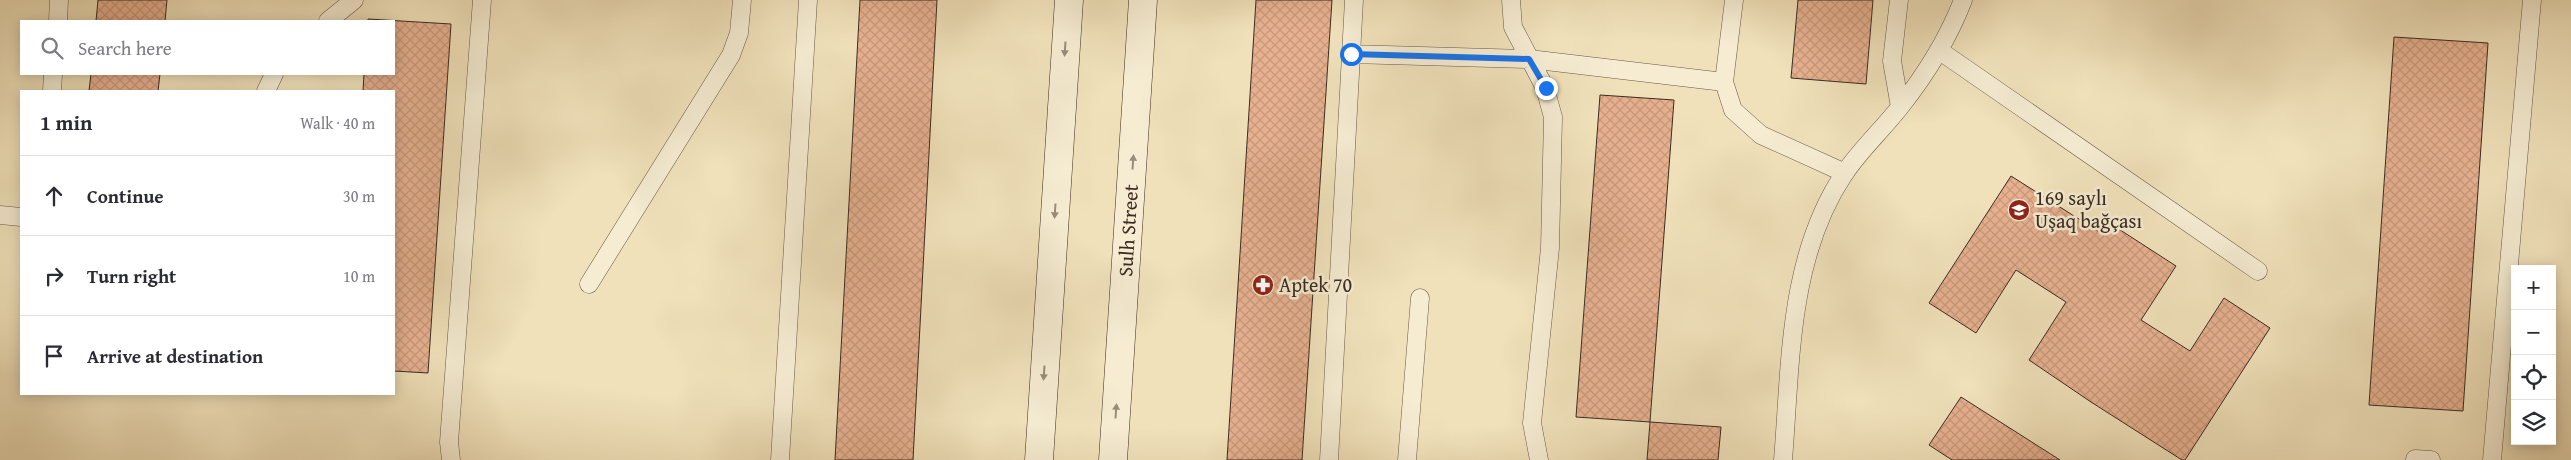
<!DOCTYPE html>
<html lang="en">
<head>
<meta charset="utf-8">
<style>
	:root { --surface:#fff; --page:#f7f7f7; --text:#2b2b33; --muted:#7c7c81; --line:#e1e1e2 }
	body { margin:0; font-family:"Gentium Book Plus",serif; background:var(--page); color:var(--text) }
	.controls { position:absolute; right:15px; bottom:15px; display:grid; overflow:hidden; border-radius:0px; box-shadow:0 2px 12px #0003 }
	.controls button { width:45px; height:45px; display:grid; place-items:center; padding:0; border:0; border-bottom:1px solid var(--line); background:var(--surface); color:var(--text); font:25px sans-serif }
	.stop { position:absolute; width:15px; height:15px; margin:-11px; border:4px solid #1a73e8; border-radius:50%; background:#fff }
	.stop.end { background:#1a73e8; border-color:#fff; box-shadow:0 1px 5px #0008 }
	.list { margin:0; padding:0; list-style:none }
	h2 { display:flex; justify-content:space-between; align-items:center; height:65px; margin:0; padding:0 20px; font-size:21px }
	h2 small { font-size:16px; font-weight:400; color:var(--muted) }
	.list li { display:grid; grid-template-columns:32px 1fr auto; gap:15px; align-items:center; box-sizing:border-box; height:80px; padding:0 20px; border-top:1px solid var(--line) }
	.list b { display:block; font-size:19px; white-space:nowrap }
	.list em { font-size:16px; font-style:normal; color:var(--muted) }
	.icon { flex:none; width:28px; height:28px; fill:none; stroke:currentColor; stroke-width:2; stroke-linecap:round; stroke-linejoin:round }
	.map { position:relative; flex:none; width:2571px; height:460px; overflow:hidden }
	.search { position:absolute; background:var(--surface); box-shadow:0 2px 12px #0003; left:20px; top:20px; width:375px; height:55px; display:flex; align-items:center; gap:12px; box-sizing:border-box; padding:0 18px; border-radius:0px; color:var(--muted); font-size:19px }
	.panel { position:absolute; background:var(--surface); box-shadow:0 2px 12px #0003; left:20px; top:90px; width:375px; height:305px; border-radius:0px }
	.map>svg:first-child { display:block }
	.building { fill:url(#building-cross-hatch); stroke:#3b2b22 }
	.lines { fill:none; stroke-linecap:round; stroke-linejoin:round }
	.lane-casing { stroke:#685848; stroke-width:19 }
	.secondary-casing { stroke:#3b2b22; stroke-width:29 }
	.lane { stroke:#f5ecd2; stroke-width:18 }
	.secondary { stroke:#f5ecd2; stroke-width:28 }
	.oneway { fill:#988c7a }
	.route { stroke:#1a73e8; stroke-width:6 }
	.labels { text-anchor:middle; stroke-width:5; stroke-linejoin:round; paint-order:stroke }
	.poi-label { font-size:20px; fill:#3b2b22; stroke:#f5ecd2; text-anchor:start }
	.street-label { font-size:20px; fill:#3b2b22; stroke:#f5ecd2 }
</style>
</head>
<body>
<div class="map">
<svg width="2571" height="460" viewBox="0 0 2571 460">
	<defs>
		<pattern id="building-cross-hatch" width="8" height="8" patternUnits="userSpaceOnUse" patternTransform="scale(1.25)"><rect width="8" height="8" fill="#e7b190"/><path d="M0 0l8 8M0 8l8-8" fill="none" stroke="#c7987c"/></pattern>
	</defs>
	<rect width="100%" height="100%" fill="#f0e1ba"/>
	<filter id="stains"><feTurbulence type="fractalNoise" baseFrequency=".004" numOctaves="4"/><feColorMatrix values="0 0 0 0 .2 0 0 0 0 .09 0 0 0 0 .02 0 0 0 .5 -.17"/></filter>
	<radialGradient id="worn" r=".72"><stop offset=".6" stop-color="#630" stop-opacity="0"/><stop offset="1" stop-color="#630" stop-opacity=".3"/></radialGradient>
	<!-- building -->
	<path class="building" d="M 98,0 L 167,0 L 165,21 L 96,21 Z
		M 860,0 L 937,0 L 913,460 L 835,460 Z
		M 1256,0 L 1332,0 L 1302,460 L 1227,460 Z
		M 1798,0 L 1873,0 L 1866,84 L 1791,78 Z
		M 368,19 L 451,24 L 428,373 L 394,371 L 394,91 L 363,91 L 364,74 L 394,74 L 394,21 L 368,21 Z
		M 2394,37 L 2488,43 L 2463,411 L 2369,405 Z
		M 91,74 L 160,74 L 158,91 L 89,91 Z
		M 1600,95 L 1674,100 L 1650,422 L 1576,417 Z
		M 2011,176 L 2104,235 L 2111,224 L 2176,266 L 2141,320 L 2190,351 L 2224,298 L 2270,328 L 2185,460 L 2182,460 L 2091,402 L 2029,360 L 2066,302 L 2016,270 L 1976,333 L 1929,303 Z
		M 1961,397 L 2060,460 L 1952,460 L 1929,445 Z
		M 1650,422 L 1721,427 L 1718,460 L 1647,460 Z"/>
	<g class="lines">
		<!-- lane casing -->
		<g class="lane-casing">
			<path id="lane" d="M 1511,0 L 1513,27 L 1545,88 L 1553,117 L 1550,248 L 1532,423 L 1539,460
				M 1899,0 L 1892,61 L 1900,107
				M 58,21 L 59,0
				M 328,21 L 354,0
				M 1940,51 L 2258,271
				M 1351,54 L 1529,59 L 1724,82 L 1734,0
				M 1724,82 L 1733,110 L 1761,135 L 1845,173
				M 52,91 L 53,74
				M 266,91 L 274,74
				M 0,215 L 21,217
				M 589,284 L 731,55 L 739,33 L 742,0
				M 2415,459 L 2431,460
				M 451,460 L 449,442 L 482,0
				M 780,460 L 808,0
				M 1329,460 L 1354,0
				M 1407,460 L 1420,298
				M 1783,460 C 1791,363 1788,258 1844,174 C 1860,150 1882,130 1900,107 C 1926,74 1948,39 1963,0
				M 2492,460 L 2532,0"/>
		</g>
		<!-- secondary casing -->
		<g class="secondary-casing">
			<g id="secondary">
				<path d="M 1039,460 L 1069,0"/>
				<path id="s1" d="M 1113,460 L 1143,0"/>
			</g>
		</g>
		<!-- lane -->
		<use href="#lane" class="lane"/>
		<!-- secondary -->
		<use href="#secondary" class="secondary"/>
	</g>
	<!-- one-way arrows -->
	<defs><path id="oneway-solid" d="M-6-.8H1V-3.2L6.5 0L1 3.2V.8H-6Z" transform="scale(1.25)"/></defs>
	<g class="oneway">
		<use href="#oneway-solid" transform="translate(1065 49) rotate(94)"/>
		<use href="#oneway-solid" transform="translate(1133 162) rotate(-86)"/>
		<use href="#oneway-solid" transform="translate(1055 211) rotate(94)"/>
		<use href="#oneway-solid" transform="translate(1044 373) rotate(94)"/>
		<use href="#oneway-solid" transform="translate(1116 411) rotate(-86)"/>
	</g>
	<g class="lines">
		<!-- route -->
		<path class="route" d="M 1351,54 L 1529,59 L 1546,88"/>
	</g>
	<!-- icons -->
	<defs>
		<g id="school-disc" transform="scale(1.125)"><circle r="9.5" fill="#8f2418" stroke="#f5ecd2"/><path d="M0-5L7-2L0 1L-7-2ZM-4 1L0 2.5L4 1V4Q0 6-4 4Z" fill="#fff"/></g>
		<g id="pharmacy-disc" transform="scale(1.125)"><circle r="9.5" fill="#8f2418" stroke="#f5ecd2"/><path d="M-2-6h4v4h4v4h-4v4h-4v-4h-4v-4h4Z" fill="#fff"/></g>
	</defs>
	<g fill-rule="evenodd">
		<use href="#school-disc" x="2019" y="210"/>
		<use href="#pharmacy-disc" x="1263" y="285"/>
	</g>
	<g class="labels">
		<!-- poi labels -->
		<g class="poi-label">
			<text x="2035" y="205">169 saylı<tspan x="2035" dy="23">Uşaq bağçası</tspan></text>
			<text x="1279" y="292">Aptek 70</text>
		</g>
		<!-- street labels -->
		<g class="street-label">
			<text dy="7" stroke="none"><textPath href="#s1" startOffset="230">Sulh Street</textPath></text>
		</g>
	</g>
	<rect width="100%" height="100%" filter="url(#stains)"/>
	<rect width="100%" height="100%" fill="url(#worn)"/>
</svg>
<div class="controls">
<button>+</button>
<button>−</button>
<button><svg class="icon" aria-label="locate" viewBox="0 0 24 24"><circle cx="12" cy="12" r="6"/><path d="M12 2v4M12 18v4M2 12h4M18 12h4"/></svg></button>
<button><svg class="icon" aria-label="layers" viewBox="0 0 24 24"><path d="M12 4l9 5-9 5-9-5zM3 14l9 5 9-5"/></svg></button>
</div>
<div class="stop" style="left:1351px;top:54px"></div>
<div class="stop end" style="left:1546px;top:88px"></div>
<div class="search"><svg class="icon" aria-label="search" viewBox="0 0 24 24"><circle cx="10" cy="10" r="6"/><path d="M15 15l6 6"/></svg>Search here</div>
<section class="panel">
<h2>1 min<small>Walk · 40 m</small></h2>
<ul class="list">
<li><svg class="icon" aria-label="ahead" viewBox="0 0 24 24"><path d="M12 20V5M6 11l6-6 6 6"/></svg><div><b>Continue</b></div><em>30 m</em></li>
<li><svg class="icon" aria-label="right" viewBox="0 0 24 24"><path d="M7 20v-9h11M14 6l5 5-5 5"/></svg><div><b>Turn right</b></div><em>10 m</em></li>
<li><svg class="icon" aria-label="arrive" viewBox="0 0 24 24"><path d="M6 21V4h12l-3 4 3 4H6"/></svg><div><b>Arrive at destination</b></div></li>
</ul>
</section>
</div>
</body>
</html>
